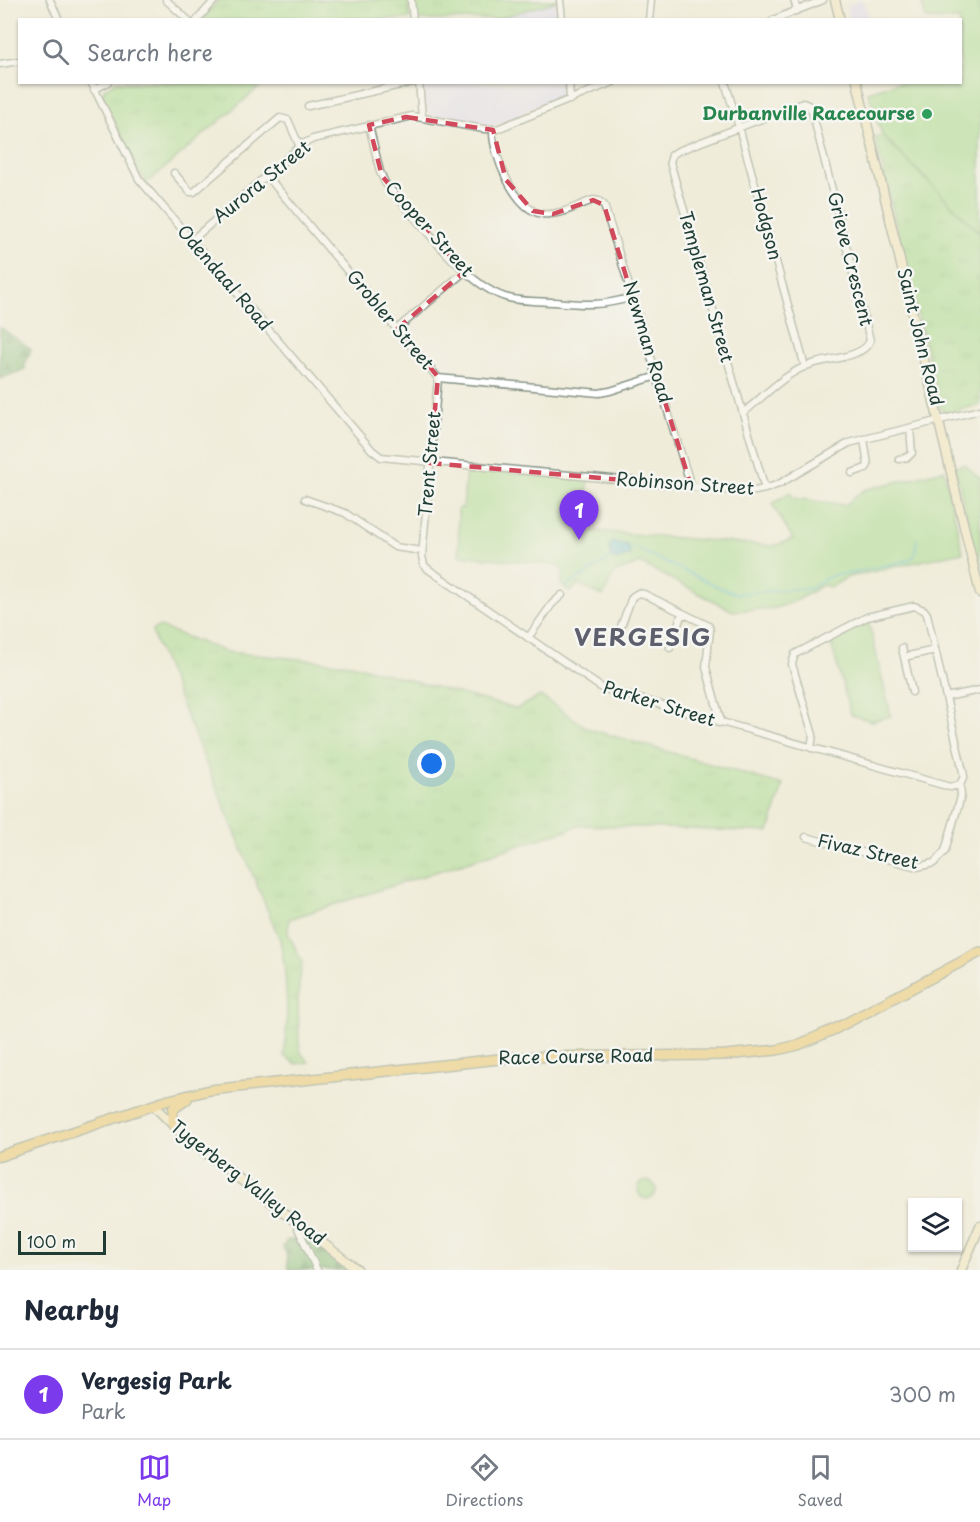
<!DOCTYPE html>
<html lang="en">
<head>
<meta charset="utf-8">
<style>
	:root { --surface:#fff; --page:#f2f2f3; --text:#1f2937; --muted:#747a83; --line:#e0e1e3; --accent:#7c3aed }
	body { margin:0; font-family:"Playpen Sans",sans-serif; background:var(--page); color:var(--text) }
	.controls { position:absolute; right:18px; bottom:18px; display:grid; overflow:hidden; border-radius:0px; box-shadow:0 2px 4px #0004 }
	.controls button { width:54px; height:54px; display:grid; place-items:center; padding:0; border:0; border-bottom:2px solid var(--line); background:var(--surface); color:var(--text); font:30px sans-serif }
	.scale { position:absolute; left:18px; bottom:15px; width:88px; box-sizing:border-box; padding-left:6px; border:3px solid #1f3d34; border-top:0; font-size:16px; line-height:21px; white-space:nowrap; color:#1f3d34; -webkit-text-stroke:4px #f6f6f2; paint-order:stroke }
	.you { position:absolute; left:432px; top:764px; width:21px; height:21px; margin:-15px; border:4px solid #fff; border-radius:50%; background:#1a73e8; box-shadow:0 0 0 9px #1a73e833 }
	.badge { display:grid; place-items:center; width:39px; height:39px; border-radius:50%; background:var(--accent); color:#fff; font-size:20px; font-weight:700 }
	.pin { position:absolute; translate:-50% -50px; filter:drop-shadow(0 2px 3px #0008) }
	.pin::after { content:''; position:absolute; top:32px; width:21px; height:18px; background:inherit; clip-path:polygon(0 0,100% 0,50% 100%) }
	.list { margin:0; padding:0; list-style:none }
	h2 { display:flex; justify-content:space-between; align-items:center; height:78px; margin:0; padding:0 24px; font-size:26px }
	h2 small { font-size:20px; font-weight:400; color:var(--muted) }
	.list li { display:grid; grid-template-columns:39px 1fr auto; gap:18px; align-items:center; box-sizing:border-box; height:90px; padding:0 24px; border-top:2px solid var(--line) }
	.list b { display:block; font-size:22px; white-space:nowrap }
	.list p { margin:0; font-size:20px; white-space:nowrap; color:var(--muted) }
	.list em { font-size:20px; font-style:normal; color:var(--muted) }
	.icon { flex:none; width:33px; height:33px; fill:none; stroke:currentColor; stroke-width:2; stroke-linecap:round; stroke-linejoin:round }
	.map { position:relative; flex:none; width:980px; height:1270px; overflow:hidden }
	.search { position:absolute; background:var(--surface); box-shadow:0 2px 4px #0004; left:18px; right:18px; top:18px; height:66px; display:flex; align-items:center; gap:15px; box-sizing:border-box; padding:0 21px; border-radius:0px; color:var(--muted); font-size:22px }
	.sheet { height:168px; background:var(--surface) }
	nav { display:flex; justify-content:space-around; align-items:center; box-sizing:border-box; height:84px; border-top:2px solid var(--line); background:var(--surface); font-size:16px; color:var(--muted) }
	nav a { display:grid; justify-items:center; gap:3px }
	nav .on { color:var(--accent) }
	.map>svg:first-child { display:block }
	.built { fill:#dbd6f7 }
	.grass { fill:url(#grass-tufts); stroke:#608c60; stroke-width:1.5 }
	.forest { fill:url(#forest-firs); stroke:#507c56; stroke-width:1.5 }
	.park { fill:#a1da8c; stroke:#608c60; stroke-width:1.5 }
	.water { fill:url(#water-ripples); stroke:#367980; stroke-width:1.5 }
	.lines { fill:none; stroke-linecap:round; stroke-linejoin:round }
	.stream { stroke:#4eb5cd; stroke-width:1.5 }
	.street-casing { stroke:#889487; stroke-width:9 }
	.secondary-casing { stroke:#889487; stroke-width:11 }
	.primary-casing { stroke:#889487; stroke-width:12 }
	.street { stroke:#fff; stroke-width:6 }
	.secondary { stroke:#f7e8c3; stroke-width:8 }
	.primary { stroke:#ebc669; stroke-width:9 }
	.marked { fill:none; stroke:#d1495b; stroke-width:4.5; stroke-dasharray:12 8; stroke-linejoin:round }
	.leisure-dot { fill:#2e9e5b; stroke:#f6f6f2; stroke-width:2 }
	.labels { text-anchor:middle; stroke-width:5; stroke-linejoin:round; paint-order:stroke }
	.leisure-label { font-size:18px; font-weight:bold; fill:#27864d; stroke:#f6f6f2; text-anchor:end }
	.street-label { font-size:18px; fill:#1f3d34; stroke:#f6f6f2 }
	.district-label { font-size:24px; font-weight:bold; letter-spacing:1.5px; fill:#5d5f6d; stroke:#f6f6f2 }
</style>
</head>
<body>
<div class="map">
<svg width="980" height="1270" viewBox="0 0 980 1270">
	<defs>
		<pattern id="grass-tufts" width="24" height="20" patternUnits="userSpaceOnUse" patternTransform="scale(1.5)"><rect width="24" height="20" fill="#a1da8c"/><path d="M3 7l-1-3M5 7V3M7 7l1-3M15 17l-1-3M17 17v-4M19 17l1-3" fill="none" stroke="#8abc79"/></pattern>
		<pattern id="forest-firs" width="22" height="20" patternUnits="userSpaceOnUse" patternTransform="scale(1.5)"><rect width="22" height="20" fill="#80ba78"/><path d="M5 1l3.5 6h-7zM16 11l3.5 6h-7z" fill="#689863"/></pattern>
		<pattern id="water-ripples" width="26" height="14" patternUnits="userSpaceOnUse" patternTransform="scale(1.5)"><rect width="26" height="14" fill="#4eb5cd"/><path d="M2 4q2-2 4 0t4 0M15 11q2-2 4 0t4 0" fill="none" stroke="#4094a7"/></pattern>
	</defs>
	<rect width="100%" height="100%" fill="#f6f6f2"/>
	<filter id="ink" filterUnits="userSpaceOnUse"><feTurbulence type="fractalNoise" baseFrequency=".0167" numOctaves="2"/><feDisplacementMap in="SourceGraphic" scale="12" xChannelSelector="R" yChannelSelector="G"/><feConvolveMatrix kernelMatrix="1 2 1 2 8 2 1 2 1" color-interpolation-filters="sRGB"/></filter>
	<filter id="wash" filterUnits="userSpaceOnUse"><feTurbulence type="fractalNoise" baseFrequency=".008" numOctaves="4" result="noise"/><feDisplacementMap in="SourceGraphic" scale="24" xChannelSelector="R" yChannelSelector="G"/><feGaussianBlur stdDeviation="1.35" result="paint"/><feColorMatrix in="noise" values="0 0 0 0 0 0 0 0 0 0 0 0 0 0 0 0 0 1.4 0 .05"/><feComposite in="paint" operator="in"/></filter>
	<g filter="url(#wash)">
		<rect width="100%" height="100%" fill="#f0ecda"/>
		<!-- built -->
		<path class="built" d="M 862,0 L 871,19 L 850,19 L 847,5 Z
			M 555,2 L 557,19 L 497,19 Z
			M 423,83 L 564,83 L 565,92 L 560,98 L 526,111 L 519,117 L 492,126 L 429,115 L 425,109 Z"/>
		<!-- grass -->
		<path class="grass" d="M 219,0 L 408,0 L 410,19 L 201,20 Z
			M 415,0 L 557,0 L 557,1 L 497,19 L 417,20 Z
			M 116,82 L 264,83 L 147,183 L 137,168 L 102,97 L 104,89 Z
			M 882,135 L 980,233 L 980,405 L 950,412 L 945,412 L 940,408 L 875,137 Z
			M 160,627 L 226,652 L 351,664 L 516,709 L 540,696 L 589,729 L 783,785 L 769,832 L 582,825 L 289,919 L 288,933 L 302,962 L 298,995 L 299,1043 L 301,1053 L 309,1062 L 297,1064 L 284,1056 C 289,1025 287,971 280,940 L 156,643 L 152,632 L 155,628 Z"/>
		<!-- forest -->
		<path class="forest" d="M 0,327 L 31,349 L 25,364 L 25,369 L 0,379 Z
			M 309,1239 L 349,1270 L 288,1270 L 286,1253 L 283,1247 L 287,1240 Z"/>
		<!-- park -->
		<path class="park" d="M 921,0 L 980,0 L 980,233 L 882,135 L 868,92 L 896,83 L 960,82 L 960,20 L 926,19 Z
			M 964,464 L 980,478 L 980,577 L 955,467 Z
			M 466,469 L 588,480 L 584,530 L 774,546 L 793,539 L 772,504 L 790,492 L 793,498 L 845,505 L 864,490 L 944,470 L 963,552 L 848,577 L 831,587 L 822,585 L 798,600 L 776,608 L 733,611 L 640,563 L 614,573 L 603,596 L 578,584 L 571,592 L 561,585 L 563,571 L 557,565 L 459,555 L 458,508 L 463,508 Z
			M 868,620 L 891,716 L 872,721 L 851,715 L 830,640 Z
			M638 1190a9 9 0 1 1 18 0a9 9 0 1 1-18 0Z"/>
		<!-- water -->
		<path class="water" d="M 613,542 L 627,545 L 630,555 L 617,560 L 614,559 L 611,555 L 609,545 Z"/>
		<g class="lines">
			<!-- stream -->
			<path class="stream" d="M 628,549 L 635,548 L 723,589 L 738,594 L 790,589 L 809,589 L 833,575 L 852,573 L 909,560 L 915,555 L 917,539
				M 565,587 L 613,557"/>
		</g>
	</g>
	<g filter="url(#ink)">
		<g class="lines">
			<!-- street casing -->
			<g class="street-casing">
				<path id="street" d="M 50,0 L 59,20
					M 166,0 L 188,20
					M 411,0 L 413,20
					M 560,0 L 562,20
					M 794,0 L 797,10
					M 197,20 L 215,0
					M 649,20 L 651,0
					M 773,20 L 823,0
					M 0,64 L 20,61
					M 91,82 L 139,179 L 372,450 L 381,457 L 749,492 L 765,489 L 779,484 L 849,443 L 980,410
					M 419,82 L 422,117
					M 569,82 L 570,100
					M 725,82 L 739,127 L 805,367
					M 94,90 L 108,82
					M 308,106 L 414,82
					M 369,125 L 380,172 L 385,183 C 414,215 464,284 505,297 C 520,302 539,301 555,302 C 586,305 602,306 633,297
					M 493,130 C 492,154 515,211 543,214 C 560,216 578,205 593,200 L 599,201 L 604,205 L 691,486
					M 174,173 L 190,192 L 194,192 L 280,118 L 288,120 L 300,147
					M 267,176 L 438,378
					M 192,240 L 303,144 L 313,139 L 412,116 L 484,129 L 497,129 L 613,82
					M 398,328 L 464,272
					M 438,378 L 422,556 L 424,565 L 428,569 L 602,688 L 950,787 L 960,785
					M 438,378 L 599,393 L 610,391 L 657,376
					M 743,413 C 764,396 786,372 812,364 C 827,359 866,357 870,340 L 812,111 L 808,105 L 803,103 L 678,151 L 672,155 L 670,162 L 765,489
					M 899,459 L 908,457 L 912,453 L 910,428
					M 852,473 L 866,468 L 868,465 L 864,439
					M 305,499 L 345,513 L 395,547 L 422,551
					M 617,637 L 632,597 L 638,593 L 644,594 L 709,626 L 710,630 L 706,667 L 720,718 L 719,723
					M 528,638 L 552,604 L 562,595
					M 670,648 L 682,613
					M 902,648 L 904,657
					M 912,692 L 904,657 L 935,650
					M 946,697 L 980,690
					M 806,837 L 917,867 L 934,863 L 945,851 L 961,796 L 960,785 L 964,776 L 927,614 L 924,610 L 914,606 L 867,617 L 795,654 L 792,664 L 813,735 L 811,748
					M 296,1224 L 317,1270"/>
			</g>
			<!-- secondary casing -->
			<g class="secondary-casing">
				<path id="secondary" d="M 835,0 L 840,20
					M 857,82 L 980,593
					M 153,1105 L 185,1137 L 358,1270
					M 961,1270 L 980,1226"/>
			</g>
			<!-- primary casing -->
			<g class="primary-casing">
				<path id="primary" d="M 173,1125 L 173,1109 L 187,1099
					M 0,1156 L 169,1100 L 210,1090 L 518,1057 L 726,1055 L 777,1050 L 798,1045 L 835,1029 L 980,952"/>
			</g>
			<!-- street -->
			<use href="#street" class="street"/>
			<!-- secondary -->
			<use href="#secondary" class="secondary"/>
			<!-- primary -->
			<use href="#primary" class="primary"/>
		</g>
	</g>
	<!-- marked area -->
	<path d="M0 0H980V1270H0ZM 406,117 L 493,130 L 506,180 L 533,211 L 553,214 L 593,200 L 604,205 L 691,486 L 430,463 L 438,377 L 398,328 L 464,272 L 382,176 L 369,125 Z" fill="#f0ecda" fill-opacity=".55" fill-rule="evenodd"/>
	<path class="marked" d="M 406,117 L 493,130 L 506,180 L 533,211 L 553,214 L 593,200 L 604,205 L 691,486 L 430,463 L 438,377 L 398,328 L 464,272 L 382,176 L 369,125 Z"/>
	<!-- markers -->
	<circle class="leisure-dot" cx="927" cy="114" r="6"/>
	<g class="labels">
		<!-- leisure labels -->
		<g class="leisure-label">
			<text x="915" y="120">Durbanville Racecourse</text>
		</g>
		<!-- street labels -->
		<g class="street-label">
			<text transform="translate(262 182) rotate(-39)" y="6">Aurora Street</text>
			<text transform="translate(766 224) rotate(75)" y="6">Hodgson</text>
			<text transform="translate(429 229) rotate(48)" y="6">Cooper Street</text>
			<text transform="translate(850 259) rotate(76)" y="6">Grieve Crescent</text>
			<text transform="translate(224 278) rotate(49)" y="6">Odendaal Road</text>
			<text transform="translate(706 287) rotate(74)" y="6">Templeman Street</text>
			<text transform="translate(390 320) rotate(50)" y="6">Grobler Street</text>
			<text transform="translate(920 337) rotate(76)" y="6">Saint John Road</text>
			<text transform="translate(647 342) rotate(73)" y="6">Newman Road</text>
			<text transform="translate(430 464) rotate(-85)" y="6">Trent Street</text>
			<text transform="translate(685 484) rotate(4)" y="6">Robinson Street</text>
			<text transform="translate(659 704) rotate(17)" y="6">Parker Street</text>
			<text transform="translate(868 852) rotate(13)" y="6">Fivaz Street</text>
			<text transform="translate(576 1057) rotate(-1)" y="6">Race Course Road</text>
			<text transform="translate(248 1183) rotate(38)" y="6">Tygerberg Valley Road</text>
		</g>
		<!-- district labels -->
		<g class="district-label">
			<text x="643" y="646">VERGESIG</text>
		</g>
	</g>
</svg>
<div class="controls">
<button><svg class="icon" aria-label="layers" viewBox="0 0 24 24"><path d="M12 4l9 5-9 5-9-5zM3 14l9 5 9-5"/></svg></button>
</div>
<div class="scale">100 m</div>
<div class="you"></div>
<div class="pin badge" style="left:579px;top:540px">1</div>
<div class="search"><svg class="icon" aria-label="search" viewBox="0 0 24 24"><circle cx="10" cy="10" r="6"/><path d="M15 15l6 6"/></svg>Search here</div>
</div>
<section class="sheet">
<h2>Nearby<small></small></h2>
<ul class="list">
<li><span class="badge">1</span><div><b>Vergesig Park</b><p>Park</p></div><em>300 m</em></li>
</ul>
</section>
<nav>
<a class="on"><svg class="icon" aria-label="map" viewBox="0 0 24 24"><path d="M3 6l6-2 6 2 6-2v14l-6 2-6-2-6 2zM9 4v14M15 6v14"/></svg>Map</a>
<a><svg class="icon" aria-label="directions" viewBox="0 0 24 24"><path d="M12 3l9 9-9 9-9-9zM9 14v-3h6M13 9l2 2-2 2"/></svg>Directions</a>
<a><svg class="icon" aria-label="saved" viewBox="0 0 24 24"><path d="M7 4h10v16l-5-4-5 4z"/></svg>Saved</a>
</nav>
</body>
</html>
